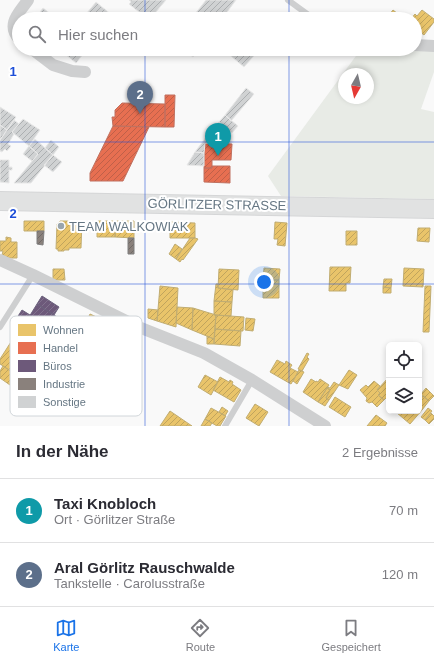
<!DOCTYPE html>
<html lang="de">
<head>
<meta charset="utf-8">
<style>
	:root { --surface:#fff; --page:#f2f2f3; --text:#2b2b33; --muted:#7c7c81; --line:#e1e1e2; --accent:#1a73e8 }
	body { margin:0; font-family:Arial,sans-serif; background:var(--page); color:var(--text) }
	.controls { position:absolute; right:12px; bottom:12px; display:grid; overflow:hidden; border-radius:6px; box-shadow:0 2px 6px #0003 }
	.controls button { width:36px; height:36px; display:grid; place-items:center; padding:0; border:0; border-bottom:1px solid var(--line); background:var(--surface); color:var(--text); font:20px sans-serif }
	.compass { position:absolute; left:338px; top:68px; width:36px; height:36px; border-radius:50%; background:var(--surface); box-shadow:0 2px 6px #0003; rotate:188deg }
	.you { position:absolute; left:264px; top:282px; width:14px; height:14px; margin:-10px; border:3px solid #fff; border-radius:50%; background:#1a73e8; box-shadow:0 0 0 6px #1a73e833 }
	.badge { display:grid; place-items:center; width:26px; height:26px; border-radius:50%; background:var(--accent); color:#fff; font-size:13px; font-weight:700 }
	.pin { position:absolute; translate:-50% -33px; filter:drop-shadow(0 1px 2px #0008) }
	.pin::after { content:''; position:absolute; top:21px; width:14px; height:12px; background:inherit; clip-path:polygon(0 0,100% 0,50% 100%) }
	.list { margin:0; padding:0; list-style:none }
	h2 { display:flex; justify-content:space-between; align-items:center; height:52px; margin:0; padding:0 16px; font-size:17px }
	h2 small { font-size:13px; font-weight:400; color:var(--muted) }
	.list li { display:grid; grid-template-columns:26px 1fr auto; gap:12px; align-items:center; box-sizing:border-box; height:64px; padding:0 16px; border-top:1px solid var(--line) }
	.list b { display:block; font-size:15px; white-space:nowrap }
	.list p { margin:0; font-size:13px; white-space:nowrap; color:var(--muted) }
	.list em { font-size:13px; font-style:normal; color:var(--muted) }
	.icon { flex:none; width:22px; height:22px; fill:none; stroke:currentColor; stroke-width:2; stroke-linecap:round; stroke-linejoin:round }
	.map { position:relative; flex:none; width:434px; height:426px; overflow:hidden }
	.search { position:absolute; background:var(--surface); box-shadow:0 2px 6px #0003; left:12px; right:12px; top:12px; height:44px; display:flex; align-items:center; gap:10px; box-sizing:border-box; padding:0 14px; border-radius:22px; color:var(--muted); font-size:15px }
	.sheet { height:180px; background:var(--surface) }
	nav { display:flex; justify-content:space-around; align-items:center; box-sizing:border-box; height:56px; border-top:1px solid var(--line); background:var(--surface); font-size:11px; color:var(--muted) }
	nav a { display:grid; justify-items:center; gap:2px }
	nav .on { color:var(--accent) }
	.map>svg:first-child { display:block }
	.green { fill:#e8ebe6; fill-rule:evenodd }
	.homes { fill:url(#homes-hatch); stroke:#c1ad72 }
	.shops { fill:url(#shops-hatch); stroke:#c07160 }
	.offices { fill:url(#offices-hatch); stroke:#6b627d }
	.industry { fill:url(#industry-hatch); stroke:#7f7e7e }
	.building { fill:url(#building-hatch); stroke:#e8e8e8 }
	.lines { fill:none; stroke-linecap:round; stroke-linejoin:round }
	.secondary-casing { stroke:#d5d6d7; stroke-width:20 }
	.lane { stroke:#cecfd0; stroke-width:6 }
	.street { stroke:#cecfd0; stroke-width:12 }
	.secondary { stroke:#e1e2e2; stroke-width:18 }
	.grid { fill:none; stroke:#1d4ed8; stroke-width:1; stroke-opacity:0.55 }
	.poi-dot { fill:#99a4ac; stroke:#fff; stroke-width:1.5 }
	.labels { text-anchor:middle; stroke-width:4; stroke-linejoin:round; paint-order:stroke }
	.street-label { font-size:13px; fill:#657683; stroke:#fff }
	.poi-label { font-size:13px; fill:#657683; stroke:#fff; text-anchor:start }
	.key { fill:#fff; stroke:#d1d6da; stroke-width:1 }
	.key-label { font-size:11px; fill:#657683 }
	.grid-label { font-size:13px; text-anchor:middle; font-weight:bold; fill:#1d4ed8; stroke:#fff; stroke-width:4; stroke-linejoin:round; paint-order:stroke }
</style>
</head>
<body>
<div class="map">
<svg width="434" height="426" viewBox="0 0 434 426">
	<defs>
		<pattern id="homes-hatch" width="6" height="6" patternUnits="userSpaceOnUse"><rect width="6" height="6" fill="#e9c46a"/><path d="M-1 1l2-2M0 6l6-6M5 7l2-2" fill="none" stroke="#c0a45d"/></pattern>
		<pattern id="shops-hatch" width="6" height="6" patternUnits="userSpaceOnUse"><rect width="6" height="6" fill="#e76f51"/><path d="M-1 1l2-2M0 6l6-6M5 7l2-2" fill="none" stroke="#bf6049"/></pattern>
		<pattern id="offices-hatch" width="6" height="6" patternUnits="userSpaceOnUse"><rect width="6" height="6" fill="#6d597a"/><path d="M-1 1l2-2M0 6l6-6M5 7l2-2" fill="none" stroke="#81728d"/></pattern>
		<pattern id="industry-hatch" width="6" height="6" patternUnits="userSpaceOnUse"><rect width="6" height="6" fill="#8a817c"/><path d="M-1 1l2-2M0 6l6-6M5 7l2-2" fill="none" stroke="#6f6a67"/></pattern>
		<pattern id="building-hatch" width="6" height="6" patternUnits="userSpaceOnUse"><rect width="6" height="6" fill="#d0d2d3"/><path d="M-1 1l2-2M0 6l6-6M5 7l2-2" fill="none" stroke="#acafb1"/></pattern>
	</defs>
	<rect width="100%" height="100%" fill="#f9f9f9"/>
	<!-- green -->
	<path class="green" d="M 361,49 L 434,49 L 434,72 L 421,109 L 434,112 L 434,199 L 281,196 L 268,176 ZM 344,74 L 368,74 L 368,98 L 344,98 Z"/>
	<!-- homes -->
	<path class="homes" d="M 393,10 L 403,18 L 402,19 L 386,19 Z
		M 422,10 L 434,19 L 434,22 L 424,35 L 415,28 L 415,19 L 411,19 L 415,14 L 417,16 Z
		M 24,221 L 44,221 L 44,231 L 24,231 Z
		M 60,221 L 82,221 L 81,248 L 69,248 L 69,250 L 64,250 L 64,251 L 58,251 L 58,249 L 56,249 L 57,224 Z
		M 97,221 L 116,221 L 115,237 L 97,237 Z
		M 116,221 L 134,221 L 134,238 L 115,237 Z
		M 170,222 L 195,223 L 195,238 L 170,238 Z
		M 275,222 L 287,223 L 285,246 L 277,245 L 278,239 L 274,239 Z
		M 418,228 L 430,228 L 429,242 L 417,241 Z
		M 346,231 L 357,231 L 357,245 L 346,245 Z
		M 6,237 L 11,238 L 11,242 L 17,242 L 17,258 L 9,258 L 2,255 L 3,251 L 0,251 L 0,241 L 6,241 Z
		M 190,238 L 195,238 L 198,239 L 183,260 L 182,259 L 180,262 L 176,259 Z
		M 175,244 L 182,249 L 176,259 L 169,254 Z
		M 330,267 L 351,267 L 350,283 L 346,283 L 346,291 L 329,291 Z
		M 264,268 L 280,269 L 279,280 L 263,280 Z
		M 404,268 L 424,269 L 423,287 L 403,286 Z
		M 53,269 L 64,269 L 65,280 L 53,280 Z
		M 219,269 L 239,270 L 238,290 L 218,288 Z
		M 384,279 L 392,279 L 391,288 L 383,287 Z
		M 263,280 L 279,280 L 279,298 L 263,298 Z
		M 216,284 L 218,284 L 218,288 L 233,290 L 232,302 L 214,301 Z
		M 160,286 L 178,288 L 176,327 L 157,321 Z
		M 425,286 L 431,286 L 429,332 L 423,332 Z
		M 383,287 L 391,288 L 391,293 L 383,293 Z
		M 214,301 L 232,302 L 231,316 L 214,315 Z
		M 177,307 L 193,308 L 192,330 L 176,323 Z
		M 193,308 L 216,315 L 214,339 L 192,330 Z
		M 148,309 L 158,310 L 157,321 L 148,318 Z
		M 90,314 L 116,326 L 108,343 L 82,331 Z
		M 216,315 L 244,317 L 243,331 L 215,329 Z
		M 246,318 L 255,319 L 253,331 L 245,330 Z
		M 215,329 L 241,331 L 240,346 L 214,344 Z
		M 18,331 L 50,352 L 29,383 L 0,364 L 0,359 Z
		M 207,336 L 214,339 L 214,344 L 207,344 Z
		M 307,353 L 309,354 L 307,357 L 309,359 L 302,371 L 298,369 Z
		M 277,360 L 285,364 L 286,361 L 292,365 L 290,368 L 298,372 L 291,384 L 270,372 Z
		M 3,366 L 27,382 L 20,392 L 0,378 L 0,371 Z
		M 299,370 L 304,372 L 297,384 L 293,381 Z
		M 349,370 L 357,375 L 348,389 L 339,385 Z
		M 205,375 L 218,382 L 211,395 L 198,387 Z
		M 220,377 L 229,382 L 230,380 L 233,382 L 232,384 L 241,390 L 234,402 L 213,390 Z
		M 389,377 L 389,395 L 384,400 L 378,395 L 380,393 L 377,390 Z
		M 311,379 L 316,382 L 316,381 L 318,382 L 320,379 L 329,385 L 318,402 L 303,392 Z
		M 374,381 L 380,386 L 377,390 L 380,393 L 378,395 L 384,400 L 377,407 L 372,402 L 369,403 L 366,401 L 367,398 L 360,390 L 366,385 L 368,387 Z
		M 334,382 L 339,385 L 329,400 L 326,398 L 330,390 L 327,388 L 327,387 L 330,388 Z
		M 327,388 L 330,390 L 326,398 L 329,400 L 325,406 L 318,402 Z
		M 426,388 L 434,396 L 429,401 L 421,394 Z
		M 423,396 L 429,401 L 422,410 L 419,408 L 419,401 Z
		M 335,397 L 351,407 L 345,417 L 329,407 Z
		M 255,404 L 268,412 L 259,426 L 246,418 Z
		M 222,407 L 228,411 L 225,416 L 219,412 Z
		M 211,408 L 226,416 L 220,426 L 217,426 L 205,419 Z
		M 419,408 L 422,410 L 410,424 L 397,413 L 398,411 L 419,411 Z
		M 428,408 L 432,411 L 425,420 L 421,417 Z
		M 170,411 L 192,426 L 160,426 Z
		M 431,413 L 434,416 L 434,419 L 429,424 L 425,420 Z
		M 376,415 L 387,423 L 385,426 L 367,426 Z
		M 205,419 L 212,423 L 210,426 L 201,426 Z"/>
	<!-- shops -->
	<path class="shops" d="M 165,95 L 175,95 L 174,127 L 165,127 Z
		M 122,103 L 165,104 L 165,127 L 113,126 L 112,117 L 115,117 L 115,110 Z
		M 113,126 L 149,127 L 123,181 L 90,181 L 90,173 Z
		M 205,143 L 232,144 L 231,160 L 212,160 L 212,168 L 204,168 Z
		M 212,166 L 230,166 L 230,183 L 204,182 L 204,168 L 212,168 Z"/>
	<!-- offices -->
	<path class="offices" d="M 42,296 L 59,307 L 54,315 L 37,304 Z
		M 37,304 L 57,317 L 49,330 L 29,317 Z
		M 22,310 L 30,315 L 29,317 L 49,330 L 39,345 L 11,327 Z"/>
	<!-- industry -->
	<path class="industry" d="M 37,231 L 44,231 L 43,245 L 37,244 Z
		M 128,238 L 134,238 L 134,254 L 128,254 Z"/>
	<!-- building -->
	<path class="building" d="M 129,0 L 166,0 L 150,19 L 148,19 L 129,4 L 131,2 Z
		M 206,0 L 236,0 L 222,19 L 191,19 Z
		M 96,2 L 113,16 L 111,19 L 82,19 Z
		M 43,8 L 57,19 L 35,19 Z
		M 43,49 L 57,49 L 52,56 Z
		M 59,49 L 87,49 L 76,63 Z
		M 183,49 L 199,49 L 193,57 Z
		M 227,49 L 260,49 L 244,67 L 225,51 Z
		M 246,88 L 254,94 L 231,121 L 225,115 Z
		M 0,107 L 16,117 L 7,130 L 0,125 Z
		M 225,115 L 238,126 L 232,133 L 219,122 Z
		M 23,119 L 40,130 L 29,146 L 12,132 Z
		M 14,120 L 19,124 L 12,132 L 14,134 L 8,144 L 11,146 L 7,151 L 5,149 L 2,152 L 0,151 L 0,140 Z
		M 219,122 L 225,127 L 215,139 L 209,133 Z
		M 0,125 L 7,130 L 0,140 Z
		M 209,133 L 215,139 L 215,144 L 205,143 L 204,153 L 195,152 Z
		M 35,139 L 53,155 L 31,183 L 14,183 L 38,154 L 29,146 Z
		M 51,140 L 59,147 L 53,155 L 45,148 Z
		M 29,146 L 38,154 L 32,161 L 23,154 Z
		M 195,152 L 204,153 L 204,166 L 187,165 Z
		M 53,155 L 62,162 L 53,172 L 44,165 Z
		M 0,160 L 9,160 L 9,167 L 12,167 L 12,170 L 9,170 L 9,183 L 0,182 Z"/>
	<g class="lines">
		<!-- secondary casing -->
		<g class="secondary-casing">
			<path id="secondary" d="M 0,201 L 434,209"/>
		</g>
		<!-- lane -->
		<path class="lane" d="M 288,0 L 314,19
			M 0,327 L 33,275
			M 225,426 L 252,380"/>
		<!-- street -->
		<path class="street" d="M 19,39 C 6,24 19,13 28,0
			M 415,45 L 434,46
			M 32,49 L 53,65 L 72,71 L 85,72
			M 0,260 L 33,275 L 136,326 L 204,353 L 252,380 L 325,426"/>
		<!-- secondary -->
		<use href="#secondary" class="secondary"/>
	</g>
	<!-- grid -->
	<path class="grid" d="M 145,0 L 145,19M 289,0 L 289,19M 145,49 L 145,426M 289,49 L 289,426M 0,142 L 434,142M 0,284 L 434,284"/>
	<!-- markers -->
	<circle class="poi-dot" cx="61" cy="226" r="4"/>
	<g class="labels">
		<!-- street labels -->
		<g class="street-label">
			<text transform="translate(217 204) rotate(1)" y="5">GÖRLITZER STRASSE</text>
		</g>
		<!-- poi labels -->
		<g class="poi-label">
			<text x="69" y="231">TEAM WALKOWIAK</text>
		</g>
	</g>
	<!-- legend -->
	<rect x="10" y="316" width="132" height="100" rx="6" class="key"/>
	<rect x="18" y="324" width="18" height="12" fill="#e9c46a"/>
	<rect x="18" y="342" width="18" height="12" fill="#e76f51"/>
	<rect x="18" y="360" width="18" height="12" fill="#6d597a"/>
	<rect x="18" y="378" width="18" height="12" fill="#8a817c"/>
	<rect x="18" y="396" width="18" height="12" fill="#d0d2d3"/>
	<g class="key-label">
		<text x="43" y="334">Wohnen</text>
		<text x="43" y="352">Handel</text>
		<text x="43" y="370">Büros</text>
		<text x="43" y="388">Industrie</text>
		<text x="43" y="406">Sonstige</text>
	</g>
	<g class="grid-label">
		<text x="13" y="76">1</text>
		<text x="13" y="218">2</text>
	</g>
</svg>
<div class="controls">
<button><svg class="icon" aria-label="locate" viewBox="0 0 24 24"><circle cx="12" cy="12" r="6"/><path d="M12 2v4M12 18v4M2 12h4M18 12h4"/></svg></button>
<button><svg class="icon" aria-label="layers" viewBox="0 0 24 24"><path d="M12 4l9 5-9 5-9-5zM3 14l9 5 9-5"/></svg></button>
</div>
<svg class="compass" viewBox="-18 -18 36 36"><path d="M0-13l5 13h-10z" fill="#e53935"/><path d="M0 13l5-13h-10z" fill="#7c7c81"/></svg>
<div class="you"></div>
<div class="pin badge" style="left:218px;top:156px;background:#0f9aa8">1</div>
<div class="pin badge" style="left:140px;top:114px;background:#5c6f8a">2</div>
<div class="search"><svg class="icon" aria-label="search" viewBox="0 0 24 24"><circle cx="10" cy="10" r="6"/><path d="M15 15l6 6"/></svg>Hier suchen</div>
</div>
<section class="sheet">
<h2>In der Nähe<small>2 Ergebnisse</small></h2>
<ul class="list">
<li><span class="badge" style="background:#0f9aa8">1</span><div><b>Taxi Knobloch</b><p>Ort · Görlitzer Straße</p></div><em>70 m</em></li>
<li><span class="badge" style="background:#5c6f8a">2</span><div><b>Aral Görlitz Rauschwalde</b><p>Tankstelle · Carolusstraße</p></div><em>120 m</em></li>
</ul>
</section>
<nav>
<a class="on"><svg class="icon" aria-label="map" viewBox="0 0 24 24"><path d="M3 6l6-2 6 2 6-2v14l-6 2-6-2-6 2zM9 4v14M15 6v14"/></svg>Karte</a>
<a><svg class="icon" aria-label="directions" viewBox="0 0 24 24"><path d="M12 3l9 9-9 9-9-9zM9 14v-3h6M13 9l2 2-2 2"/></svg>Route</a>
<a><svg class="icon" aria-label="saved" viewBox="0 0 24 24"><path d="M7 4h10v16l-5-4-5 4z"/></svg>Gespeichert</a>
</nav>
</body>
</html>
